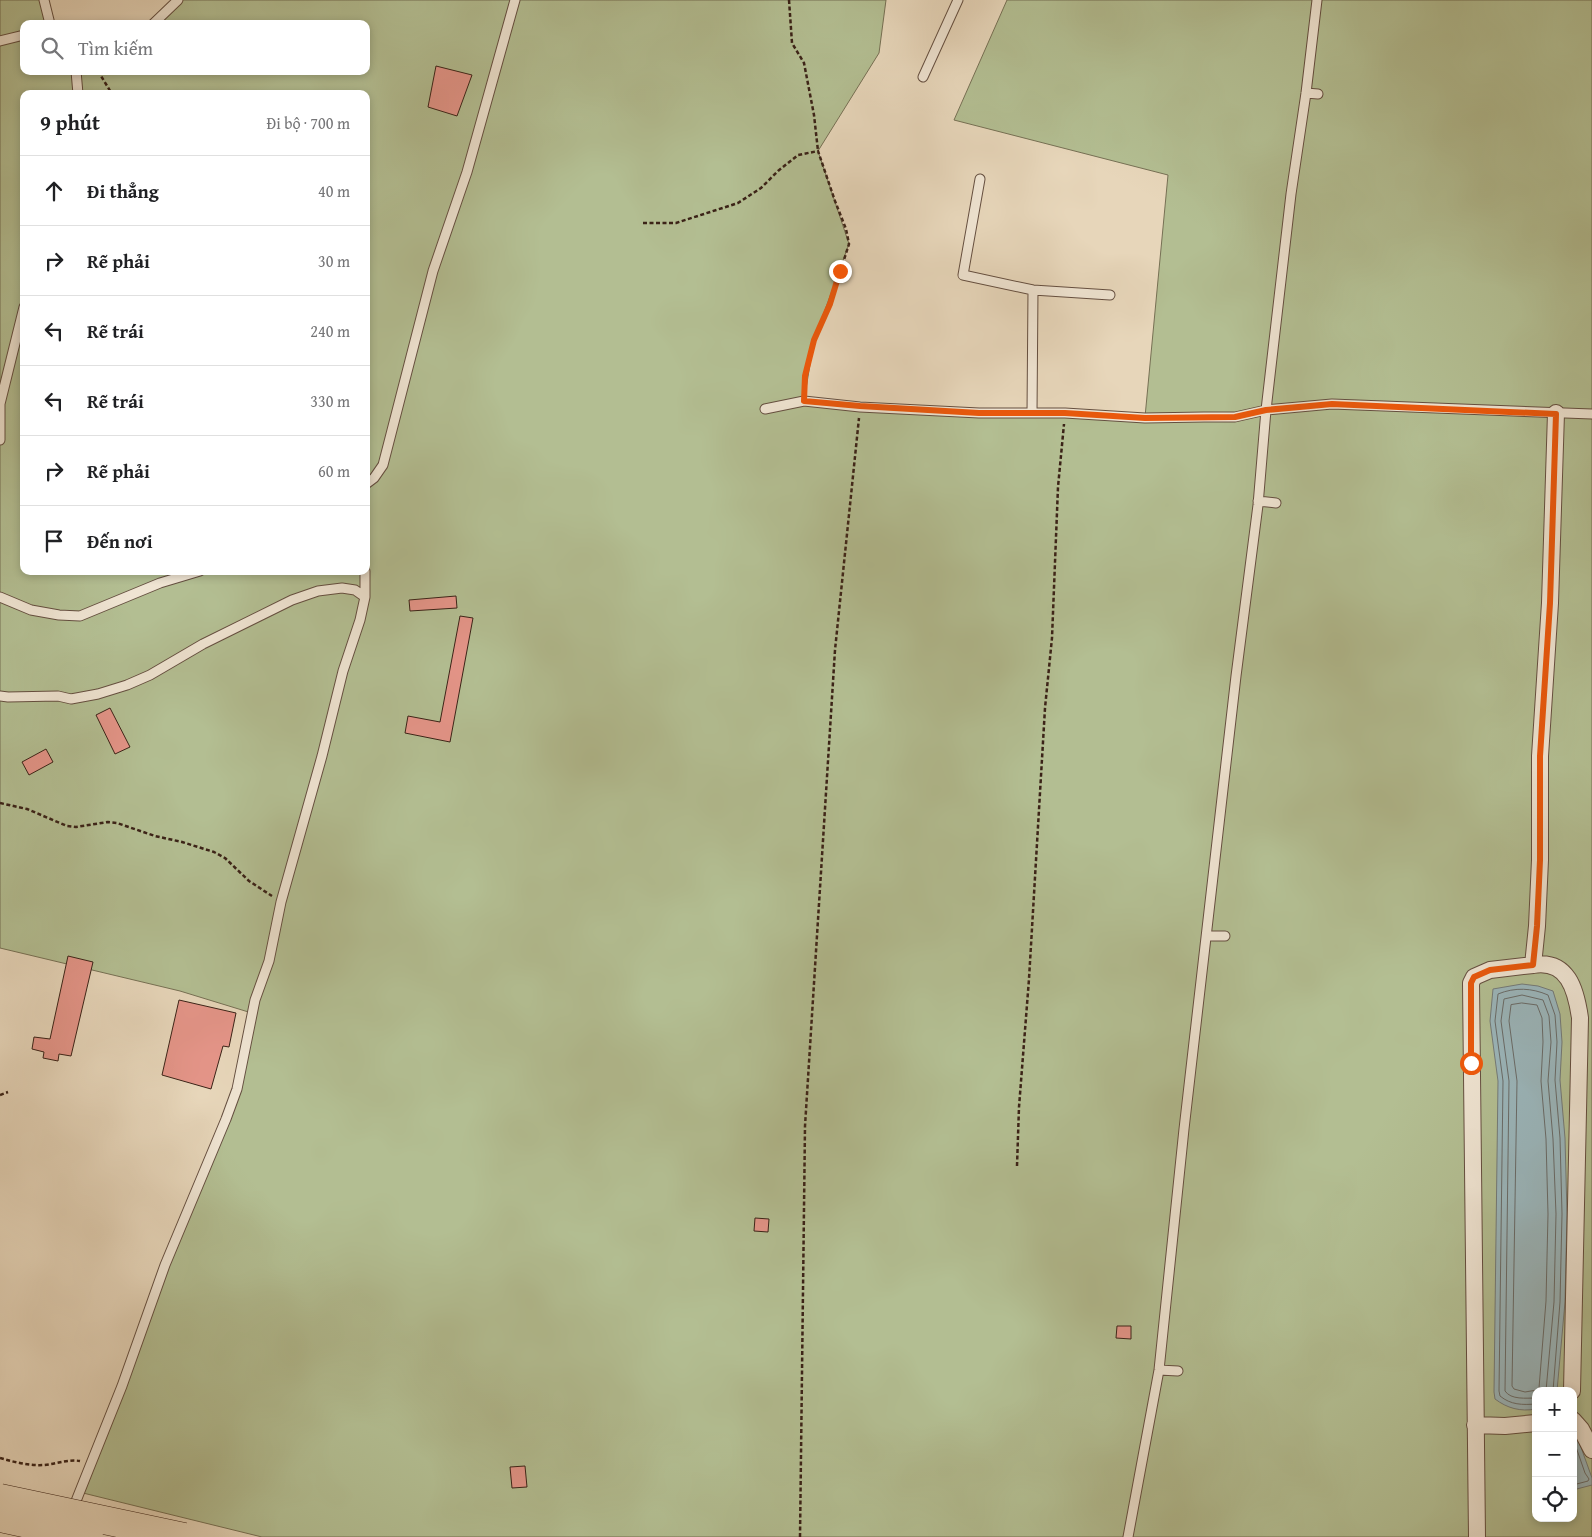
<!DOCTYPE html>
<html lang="vi">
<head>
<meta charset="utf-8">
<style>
	:root { --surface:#fff; --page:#f2f2f2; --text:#202124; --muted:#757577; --line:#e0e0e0 }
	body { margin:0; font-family:"Gentium Book Plus",serif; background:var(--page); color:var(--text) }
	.controls { position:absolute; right:15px; bottom:15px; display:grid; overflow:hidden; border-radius:10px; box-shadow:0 2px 8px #0003 }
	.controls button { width:45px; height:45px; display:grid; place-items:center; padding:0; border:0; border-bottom:1px solid var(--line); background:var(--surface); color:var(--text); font:25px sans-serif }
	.stop { position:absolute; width:15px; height:15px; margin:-11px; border:4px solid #ea580c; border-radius:50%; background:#fff }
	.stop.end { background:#ea580c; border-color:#fff; box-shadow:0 1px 5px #0008 }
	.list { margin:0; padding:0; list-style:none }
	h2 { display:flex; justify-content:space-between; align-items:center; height:65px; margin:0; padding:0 20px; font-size:21px }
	h2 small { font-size:16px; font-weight:400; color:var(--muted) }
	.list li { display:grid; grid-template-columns:32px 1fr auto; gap:15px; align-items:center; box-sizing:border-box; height:70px; padding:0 20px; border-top:1px solid var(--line) }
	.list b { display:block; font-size:19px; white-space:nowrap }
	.list em { font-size:16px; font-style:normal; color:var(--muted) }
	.icon { flex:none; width:28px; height:28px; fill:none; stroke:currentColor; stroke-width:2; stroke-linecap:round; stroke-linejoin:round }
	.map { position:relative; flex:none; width:1592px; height:1537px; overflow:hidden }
	.search { position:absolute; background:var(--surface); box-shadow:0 2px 8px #0003; left:20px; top:20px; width:350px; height:55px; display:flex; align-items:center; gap:12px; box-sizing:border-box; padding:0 18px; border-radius:10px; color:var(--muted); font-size:19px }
	.panel { position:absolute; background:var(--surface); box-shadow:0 2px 8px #0003; left:20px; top:90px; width:350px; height:485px; border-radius:10px }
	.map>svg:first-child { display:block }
	.green { fill:#b3be92; stroke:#767054; fill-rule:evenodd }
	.water { fill:#9bb6bb; stroke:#747b79 }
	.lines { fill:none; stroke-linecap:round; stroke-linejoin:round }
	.shore { stroke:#6a6c69; stroke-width:1 }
	.building { fill:#e59589; stroke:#3a2217 }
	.lane-casing { stroke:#654f40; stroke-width:11 }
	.street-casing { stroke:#654f40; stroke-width:18 }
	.path { stroke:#3a2217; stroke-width:2.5; stroke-dasharray:4 2.5; stroke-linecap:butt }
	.lane { stroke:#efe4d2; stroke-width:9 }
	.street { stroke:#efe4d2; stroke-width:16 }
	.highway-bridge-casing { stroke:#3a2217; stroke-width:29; stroke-linecap:butt }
	.highway-bridge { stroke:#e7d6ba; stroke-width:28 }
	.route { stroke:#ea580c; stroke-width:6 }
</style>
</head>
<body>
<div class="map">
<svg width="1592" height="1537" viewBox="0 0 1592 1537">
	<rect width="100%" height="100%" fill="#e7d6ba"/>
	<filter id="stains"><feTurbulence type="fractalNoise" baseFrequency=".004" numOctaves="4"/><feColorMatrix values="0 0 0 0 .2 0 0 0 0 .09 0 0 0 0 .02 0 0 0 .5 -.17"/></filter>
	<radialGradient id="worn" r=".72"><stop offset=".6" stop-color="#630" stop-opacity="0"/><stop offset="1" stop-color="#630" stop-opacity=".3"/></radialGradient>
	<!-- green -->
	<path class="green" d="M 0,0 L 45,0 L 51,24 L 24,24 L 24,71 L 366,71 L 366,24 L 148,24 L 168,10 L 178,0 L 886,0 L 879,53 L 818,151 L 849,244 L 814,340 L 804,401 L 1145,417 L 1168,175 L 954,120 L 1007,0 L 1592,0 L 1592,1537 L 262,1537 L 79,1492 L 237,1089 L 255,1014 L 180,991 L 0,948 ZM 24,94 L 366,94 L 366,571 L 24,571 ZM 1536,1391 L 1573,1391 L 1573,1518 L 1536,1518 Z"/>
	<!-- water -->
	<path class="water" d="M 1522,984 L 1538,986 L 1553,991 L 1560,1014 L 1562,1042 L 1560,1080 L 1565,1138 L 1567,1214 L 1565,1302 L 1557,1391 L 1536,1391 L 1536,1409 C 1520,1412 1507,1408 1495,1399 L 1494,1392 L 1498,1081 L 1490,1021 L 1493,989 Z
		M 1578,1439 L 1592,1478 L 1592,1485 L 1573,1490 L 1573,1441 Z"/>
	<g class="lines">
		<!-- shore -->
		<path class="shore" d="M 1522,1003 L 1537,1005 L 1542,1018 L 1543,1042 L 1541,1081 L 1546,1139 L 1548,1214 L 1546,1301 L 1539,1388 L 1537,1390 L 1525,1392 L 1514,1389 L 1512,1386 L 1517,1081 L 1509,1021 L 1511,1005 Z
			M 1536,1398 C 1526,1398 1511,1400 1505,1391 L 1509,1081 L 1501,1021 L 1504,999 L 1522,995 L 1543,1000 L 1549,1016 L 1551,1042 L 1548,1081 L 1553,1139 L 1556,1214 L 1554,1302 L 1546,1391
			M 1536,1404 C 1522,1405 1511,1405 1500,1396 L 1499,1391 L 1503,1081 L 1495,1021 L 1498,994 C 1515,987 1532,988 1548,995 L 1555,1015 L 1557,1042 L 1555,1080 L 1560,1138 L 1562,1214 L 1560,1302 L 1553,1391
			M 1573,1445 L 1576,1447 L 1585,1473 L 1589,1479 L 1588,1481 L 1573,1485"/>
	</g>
	<!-- building -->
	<path class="building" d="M 436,66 L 472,75 L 457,116 L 428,107 Z
		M 456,596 L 457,608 L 410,611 L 409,600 Z
		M 460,616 L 473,618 L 450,742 L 405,733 L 408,716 L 440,722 Z
		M 110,708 L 130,747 L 115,754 L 96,715 Z
		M 46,749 L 53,762 L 29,775 L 22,762 Z
		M 68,956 L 93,962 L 71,1056 L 59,1054 L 58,1061 L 43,1058 L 44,1052 L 32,1049 L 34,1037 L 50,1039 Z
		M 179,1000 L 236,1013 L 229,1047 L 223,1046 L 211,1089 L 162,1075 Z
		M 755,1218 L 769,1219 L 768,1232 L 754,1231 Z
		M 1117,1326 L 1131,1326 L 1131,1339 L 1116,1338 Z
		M 525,1466 L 527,1487 L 512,1488 L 510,1467 Z"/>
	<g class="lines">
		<!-- lane casing -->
		<g class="lane-casing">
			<path id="lane" d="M 44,0 L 50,24
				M 153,24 L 178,0
				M 0,41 L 24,35
				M 76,71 L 78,94
				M 923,77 L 958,0
				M 1306,93 L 1318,94
				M 980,179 L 963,275 L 1033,290 L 1110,295
				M 765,409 L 804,401 L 860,407 L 979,413 L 1065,413 L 1145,418 L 1204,417 L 1235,417 L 1266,410 L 1332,404 L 1592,414
				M 1032,413 L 1033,290
				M 0,440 L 0,404 L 24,307
				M 366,484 L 374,478 L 383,465 L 433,271 L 467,172 L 515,0
				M 1258,501 L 1276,503
				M 0,597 L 31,610 L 59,615 L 80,616 L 160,583 L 200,571
				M 0,696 L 8,697 L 58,696 L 71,699 L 98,694 L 127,685 L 150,675 L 203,644 L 292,600 L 318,591 L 342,588 L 355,590 L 365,597
				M 1207,936 L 1225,936
				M 1159,1370 L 1178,1371
				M 72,1511 L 122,1386 L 165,1265 L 226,1119 L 237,1089 L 255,1000 L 269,961 L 281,902 L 322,756 L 343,671 L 360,620 L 365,597 L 365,571
				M 1128,1537 L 1159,1370 L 1184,1129 L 1236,676 L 1258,505 L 1266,410 L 1291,194 L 1306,93 L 1317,0"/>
		</g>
		<!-- street casing -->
		<g class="street-casing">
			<path id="street" d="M 1556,413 L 1550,603 L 1540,756 L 1540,860 L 1537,926 L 1533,965 C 1568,959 1576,990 1580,1018 L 1572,1391
				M 1573,1420 L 1581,1429 L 1592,1450
				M 1475,1425 L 1505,1426 L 1536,1423
				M 1477,1537 L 1471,983 L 1474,977 L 1490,970 L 1533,965"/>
		</g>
		<!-- path -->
		<path class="path" d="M 789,0 L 792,43 L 804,63 L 814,115 L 818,151
			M 98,71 L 112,94
			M 643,223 L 676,223 L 738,203 L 761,188 L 778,171 L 798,155 L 818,151 L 835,201 L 846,229 L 849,244 L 830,304 L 814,340 L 805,376 L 805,390
			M 0,803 L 27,809 L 67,826 L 76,827 L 108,822 L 117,823 L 155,836 L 182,842 L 214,852 L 225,858 L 249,881 L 272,896
			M 0,1095 L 8,1092
			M 1017,1166 L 1019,1107 L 1029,979 L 1045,708 L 1052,638 L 1058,487 L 1064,424
			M 0,1458 C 14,1462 29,1466 44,1465 C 57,1464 68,1459 80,1461
			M 800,1537 L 805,1126 L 835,650 L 859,418"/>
		<!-- lane -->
		<use href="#lane" class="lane"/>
		<!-- street -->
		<use href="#street" class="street"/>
		<!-- highway-bridge casing -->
		<g class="highway-bridge-casing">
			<path id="highway-bridge" d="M 0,1498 L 184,1537
				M 0,1518 L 89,1537"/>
		</g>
		<!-- highway-bridge -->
		<use href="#highway-bridge" class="highway-bridge"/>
	</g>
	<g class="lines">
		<!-- route -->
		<path class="route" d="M 840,271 L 830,304 L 814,340 L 805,376 L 804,401 L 860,406 L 979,413 L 1065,413 L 1145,418 L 1235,417 L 1266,410 L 1332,404 L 1556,414 L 1550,603 L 1540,756 L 1540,860 L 1537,926 L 1533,965 L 1490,970 L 1474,977 L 1471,983 L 1471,1063"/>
	</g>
	<rect width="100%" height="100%" filter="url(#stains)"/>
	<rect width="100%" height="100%" fill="url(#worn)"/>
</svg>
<div class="controls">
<button>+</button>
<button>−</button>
<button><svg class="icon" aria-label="locate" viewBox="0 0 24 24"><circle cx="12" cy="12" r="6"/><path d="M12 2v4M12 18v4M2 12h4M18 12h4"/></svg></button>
</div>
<div class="stop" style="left:1471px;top:1063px"></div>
<div class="stop end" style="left:840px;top:271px"></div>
<div class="search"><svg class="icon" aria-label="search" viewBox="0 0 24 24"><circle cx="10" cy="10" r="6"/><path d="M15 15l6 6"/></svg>Tìm kiếm</div>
<section class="panel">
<h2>9 phút<small>Đi bộ · 700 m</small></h2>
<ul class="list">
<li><svg class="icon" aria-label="ahead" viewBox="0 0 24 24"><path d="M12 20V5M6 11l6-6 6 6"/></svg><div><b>Đi thẳng</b></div><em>40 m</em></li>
<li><svg class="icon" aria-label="right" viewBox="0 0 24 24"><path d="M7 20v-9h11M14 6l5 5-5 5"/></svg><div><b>Rẽ phải</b></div><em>30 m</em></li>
<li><svg class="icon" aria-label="left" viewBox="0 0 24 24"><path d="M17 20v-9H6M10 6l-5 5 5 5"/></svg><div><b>Rẽ trái</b></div><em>240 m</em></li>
<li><svg class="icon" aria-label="left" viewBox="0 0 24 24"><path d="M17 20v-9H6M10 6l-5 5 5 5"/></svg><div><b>Rẽ trái</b></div><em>330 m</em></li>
<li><svg class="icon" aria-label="right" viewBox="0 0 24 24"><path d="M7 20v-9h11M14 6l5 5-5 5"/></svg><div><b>Rẽ phải</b></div><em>60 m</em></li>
<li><svg class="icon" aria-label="arrive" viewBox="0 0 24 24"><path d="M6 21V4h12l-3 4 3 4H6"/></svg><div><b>Đến nơi</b></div></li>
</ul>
</section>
</div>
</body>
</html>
